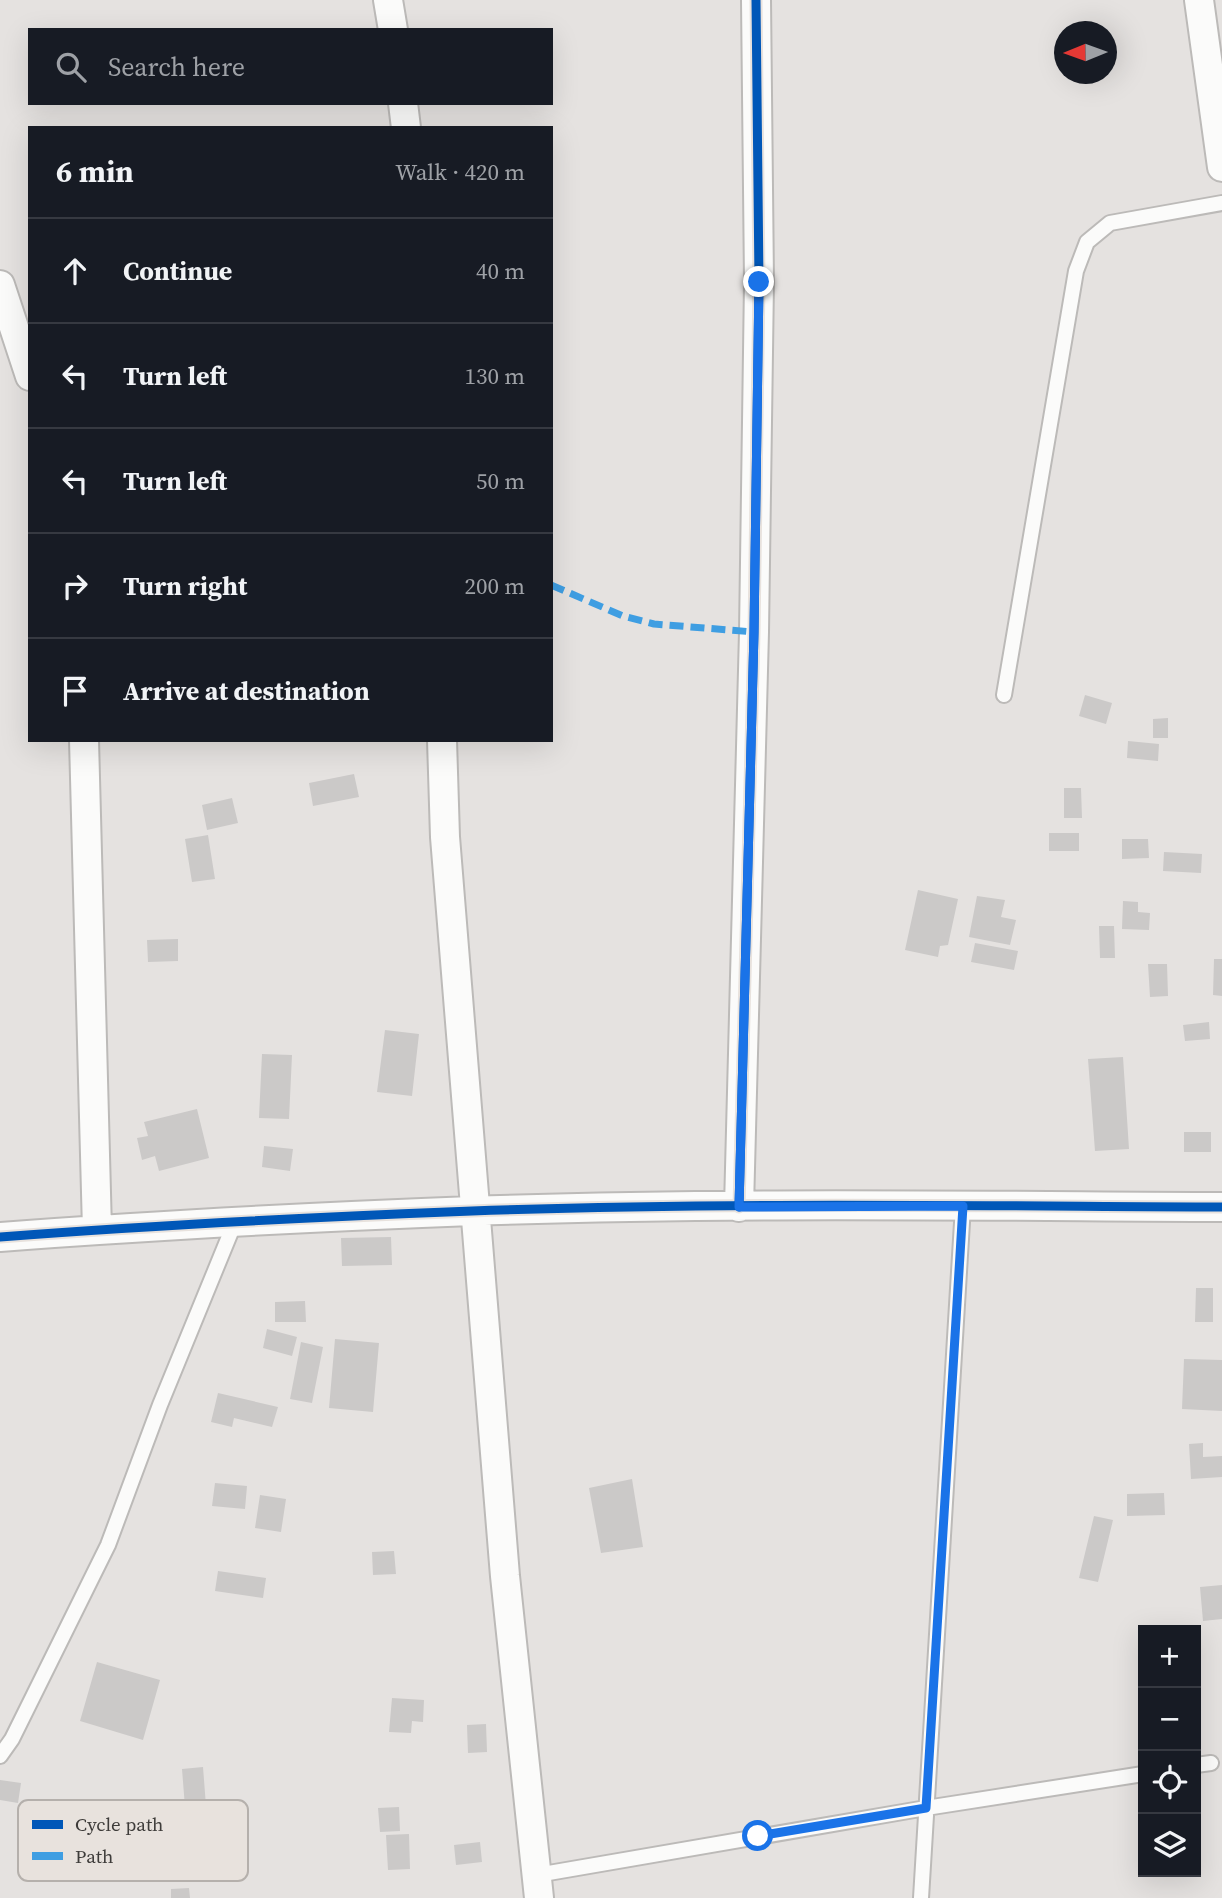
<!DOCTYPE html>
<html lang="en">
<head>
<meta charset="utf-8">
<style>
	:root { --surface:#171b24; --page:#20242c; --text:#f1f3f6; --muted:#9ea1a6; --line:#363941 }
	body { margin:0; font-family:"Source Serif 4",serif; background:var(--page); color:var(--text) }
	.controls { position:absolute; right:21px; bottom:21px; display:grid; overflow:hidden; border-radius:0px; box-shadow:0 7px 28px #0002 }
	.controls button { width:63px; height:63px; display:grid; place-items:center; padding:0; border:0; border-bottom:2px solid var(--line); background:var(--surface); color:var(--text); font:35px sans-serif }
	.compass { position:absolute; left:1054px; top:21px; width:63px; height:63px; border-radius:50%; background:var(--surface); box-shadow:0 7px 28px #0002; rotate:269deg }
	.stop { position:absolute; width:21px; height:21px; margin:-16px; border:5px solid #1a73e8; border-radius:50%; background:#fff }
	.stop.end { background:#1a73e8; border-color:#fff; box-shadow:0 2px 7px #0008 }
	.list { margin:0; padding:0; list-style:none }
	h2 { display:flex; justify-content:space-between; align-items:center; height:91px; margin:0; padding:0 28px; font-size:30px }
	h2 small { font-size:23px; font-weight:400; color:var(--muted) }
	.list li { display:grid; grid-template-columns:46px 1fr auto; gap:21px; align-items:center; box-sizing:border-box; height:105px; padding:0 28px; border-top:2px solid var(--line) }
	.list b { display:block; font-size:26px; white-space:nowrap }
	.list em { font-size:23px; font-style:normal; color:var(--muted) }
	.icon { flex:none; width:38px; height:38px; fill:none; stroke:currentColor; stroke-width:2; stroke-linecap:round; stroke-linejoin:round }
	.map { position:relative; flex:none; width:1222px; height:1898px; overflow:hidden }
	.search { position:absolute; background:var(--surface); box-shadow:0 7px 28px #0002; left:28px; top:28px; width:525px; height:77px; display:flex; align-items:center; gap:18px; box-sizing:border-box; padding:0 24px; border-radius:0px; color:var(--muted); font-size:26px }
	.panel { position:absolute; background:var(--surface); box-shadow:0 7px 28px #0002; left:28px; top:126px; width:525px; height:616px; border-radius:0px }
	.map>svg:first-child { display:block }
	.building { fill:#cbc9c8 }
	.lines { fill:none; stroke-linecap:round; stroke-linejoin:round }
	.service-casing { stroke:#bcbab8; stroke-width:18 }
	.minor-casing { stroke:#bcbab8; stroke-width:32 }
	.service { stroke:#fbfbfa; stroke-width:14 }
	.minor { stroke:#fbfbfa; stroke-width:28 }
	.quiet { stroke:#3f9ee2; stroke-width:7; stroke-dasharray:14 7; stroke-linecap:butt }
	.cycleway-casing { stroke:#e8e2dd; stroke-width:13 }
	.cycleway { stroke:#0057b8; stroke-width:9 }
	.route { stroke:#1a73e8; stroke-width:9 }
	.key { fill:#e8e2dd; stroke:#b5b0ac; stroke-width:2 }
	.key-label { font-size:19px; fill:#3e3c3a }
</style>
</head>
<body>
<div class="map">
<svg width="1222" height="1898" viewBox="0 0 1222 1898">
	<rect width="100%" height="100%" fill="#e5e2e0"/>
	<!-- building -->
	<path class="building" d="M 1085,695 L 1112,703 L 1106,724 L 1079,716 Z
		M 1168,718 L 1168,738 L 1153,738 L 1153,719 Z
		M 1128,741 L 1159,744 L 1158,761 L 1127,758 Z
		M 354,774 L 359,797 L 313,806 L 309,783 Z
		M 1064,788 L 1081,788 L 1082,818 L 1064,818 Z
		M 232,798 L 238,823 L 207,830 L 202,805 Z
		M 1049,833 L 1079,833 L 1079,851 L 1049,851 Z
		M 208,835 L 215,879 L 192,882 L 185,839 Z
		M 1122,839 L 1148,839 L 1149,858 L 1122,859 Z
		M 1164,852 L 1202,854 L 1201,873 L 1163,871 Z
		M 918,890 L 958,899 L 948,945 L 940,946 L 938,957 L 905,950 Z
		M 977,896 L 1005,900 L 1001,917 L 1016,920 L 1010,945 L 969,937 Z
		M 1123,901 L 1138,902 L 1138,912 L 1150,913 L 1149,930 L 1122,929 Z
		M 1099,926 L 1114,926 L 1115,958 L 1100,958 Z
		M 178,939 L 178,961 L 148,962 L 147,940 Z
		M 975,943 L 1018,951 L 1014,970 L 971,962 Z
		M 1214,959 L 1222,959 L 1222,996 L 1213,995 Z
		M 1148,964 L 1167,964 L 1168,996 L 1150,997 Z
		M 1209,1022 L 1210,1039 L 1185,1041 L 1183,1025 Z
		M 385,1030 L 419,1034 L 412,1096 L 377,1092 Z
		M 262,1054 L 292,1055 L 289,1119 L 259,1118 Z
		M 1123,1057 L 1129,1149 L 1095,1151 L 1088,1059 Z
		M 197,1109 L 209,1158 L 159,1171 L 155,1156 L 142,1160 L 137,1138 L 148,1136 L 144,1122 Z
		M 1184,1132 L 1211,1132 L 1211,1152 L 1184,1152 Z
		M 264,1146 L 293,1149 L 290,1171 L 262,1167 Z
		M 391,1237 L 392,1265 L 342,1266 L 341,1238 Z
		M 1196,1288 L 1213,1288 L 1213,1322 L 1195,1322 Z
		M 305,1301 L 306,1322 L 275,1322 L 275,1302 Z
		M 267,1329 L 297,1337 L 292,1356 L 263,1348 Z
		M 335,1339 L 379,1343 L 373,1412 L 329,1408 Z
		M 301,1342 L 323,1347 L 312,1403 L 290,1399 Z
		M 1184,1359 L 1222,1360 L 1222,1411 L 1182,1409 Z
		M 218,1393 L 278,1407 L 272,1427 L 234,1418 L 232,1427 L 211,1422 Z
		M 1203,1443 L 1203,1457 L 1222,1456 L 1222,1477 L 1191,1479 L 1189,1444 Z
		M 632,1479 L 643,1547 L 601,1553 L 589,1488 Z
		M 215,1483 L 247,1486 L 245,1509 L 212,1506 Z
		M 1164,1493 L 1165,1515 L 1127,1516 L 1127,1494 Z
		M 260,1495 L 286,1499 L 281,1532 L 255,1528 Z
		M 1094,1516 L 1113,1520 L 1098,1582 L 1079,1578 Z
		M 394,1551 L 396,1574 L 373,1575 L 372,1552 Z
		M 218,1571 L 266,1578 L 263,1598 L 215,1591 Z
		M 1222,1585 L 1222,1619 L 1203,1621 L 1200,1587 Z
		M 97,1662 L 160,1680 L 143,1740 L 80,1721 Z
		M 392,1698 L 424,1700 L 423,1722 L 412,1721 L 411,1733 L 389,1732 Z
		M 486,1724 L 487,1752 L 468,1753 L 467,1725 Z
		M 203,1767 L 207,1819 L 186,1820 L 182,1769 Z
		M 0,1780 L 21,1783 L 18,1803 L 0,1800 Z
		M 399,1807 L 400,1831 L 380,1832 L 378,1808 Z
		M 409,1834 L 410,1869 L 388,1870 L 386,1835 Z
		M 480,1842 L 482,1862 L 456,1865 L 454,1845 Z
		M 189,1888 L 190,1898 L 171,1898 L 171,1889 Z"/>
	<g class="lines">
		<!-- service casing -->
		<g class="service-casing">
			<path id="service" d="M 1004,695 L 1076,271 L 1087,242 L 1110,223 L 1222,203
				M 0,1756 L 12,1739 L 108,1545 L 160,1405 L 235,1222
				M 1196,1765 L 1211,1763
				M 537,1875 L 926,1808 L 1143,1774
				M 921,1898 L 963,1206"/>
		</g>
		<!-- minor casing -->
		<g class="minor-casing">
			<path id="minor" d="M 388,0 L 393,30
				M 1199,0 L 1222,167
				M 403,103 L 406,128
				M 0,285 L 30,376
				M 84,740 L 97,1230
				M 442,740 L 445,837 L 505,1576 L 539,1898
				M 739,1207 L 754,632 L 759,282 L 756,0
				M 0,1237 C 157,1225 315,1217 472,1211 C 722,1202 972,1206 1222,1207"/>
		</g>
		<!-- service -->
		<use href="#service" class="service"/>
		<!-- minor -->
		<use href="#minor" class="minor"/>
		<!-- quiet -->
		<path class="quiet" d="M 551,585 L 623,616 L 654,624 L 754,632"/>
		<!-- cycleway casing -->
		<g class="cycleway-casing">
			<path id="cycleway" d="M 739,1207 L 754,632 L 759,282 L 756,0
				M 0,1237 C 157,1225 315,1217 472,1211 C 722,1202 972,1206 1222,1207"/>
		</g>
		<!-- cycleway -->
		<use href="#cycleway" class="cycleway"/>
	</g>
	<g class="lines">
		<!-- route -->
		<path class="route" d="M 758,1836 L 926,1808 L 963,1206 L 739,1207 L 754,632 L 759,282"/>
	</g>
	<!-- legend -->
	<rect x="18" y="1800" width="230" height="81" rx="10" class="key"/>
	<rect x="32" y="1820" width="31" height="9" fill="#0057b8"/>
	<rect x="32" y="1852" width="31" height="8" fill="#3f9ee2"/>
	<g class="key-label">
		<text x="75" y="1831">Cycle path</text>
		<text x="75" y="1863">Path</text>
	</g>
</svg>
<div class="controls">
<button>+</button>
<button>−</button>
<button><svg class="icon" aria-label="locate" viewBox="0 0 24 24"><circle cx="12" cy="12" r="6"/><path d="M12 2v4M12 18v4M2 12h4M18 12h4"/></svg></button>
<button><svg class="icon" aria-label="layers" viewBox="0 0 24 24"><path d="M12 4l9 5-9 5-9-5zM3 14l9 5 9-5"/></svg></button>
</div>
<svg class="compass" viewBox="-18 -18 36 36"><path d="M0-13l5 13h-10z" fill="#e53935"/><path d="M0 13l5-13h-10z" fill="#9ea1a6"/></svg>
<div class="stop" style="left:758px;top:1836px"></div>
<div class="stop end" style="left:759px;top:282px"></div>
<div class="search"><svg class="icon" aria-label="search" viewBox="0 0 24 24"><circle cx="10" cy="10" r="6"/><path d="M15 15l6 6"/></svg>Search here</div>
<section class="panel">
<h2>6 min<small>Walk · 420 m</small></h2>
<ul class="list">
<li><svg class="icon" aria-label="ahead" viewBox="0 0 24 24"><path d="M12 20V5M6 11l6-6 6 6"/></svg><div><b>Continue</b></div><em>40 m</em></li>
<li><svg class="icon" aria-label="left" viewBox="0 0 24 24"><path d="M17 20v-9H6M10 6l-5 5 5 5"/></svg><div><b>Turn left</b></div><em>130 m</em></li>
<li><svg class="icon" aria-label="left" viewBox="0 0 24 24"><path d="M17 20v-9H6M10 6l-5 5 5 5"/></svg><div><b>Turn left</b></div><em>50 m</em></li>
<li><svg class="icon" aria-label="right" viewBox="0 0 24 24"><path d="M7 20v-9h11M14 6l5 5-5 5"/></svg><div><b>Turn right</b></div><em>200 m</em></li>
<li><svg class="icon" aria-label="arrive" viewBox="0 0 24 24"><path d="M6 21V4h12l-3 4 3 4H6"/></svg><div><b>Arrive at destination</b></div></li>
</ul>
</section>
</div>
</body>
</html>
